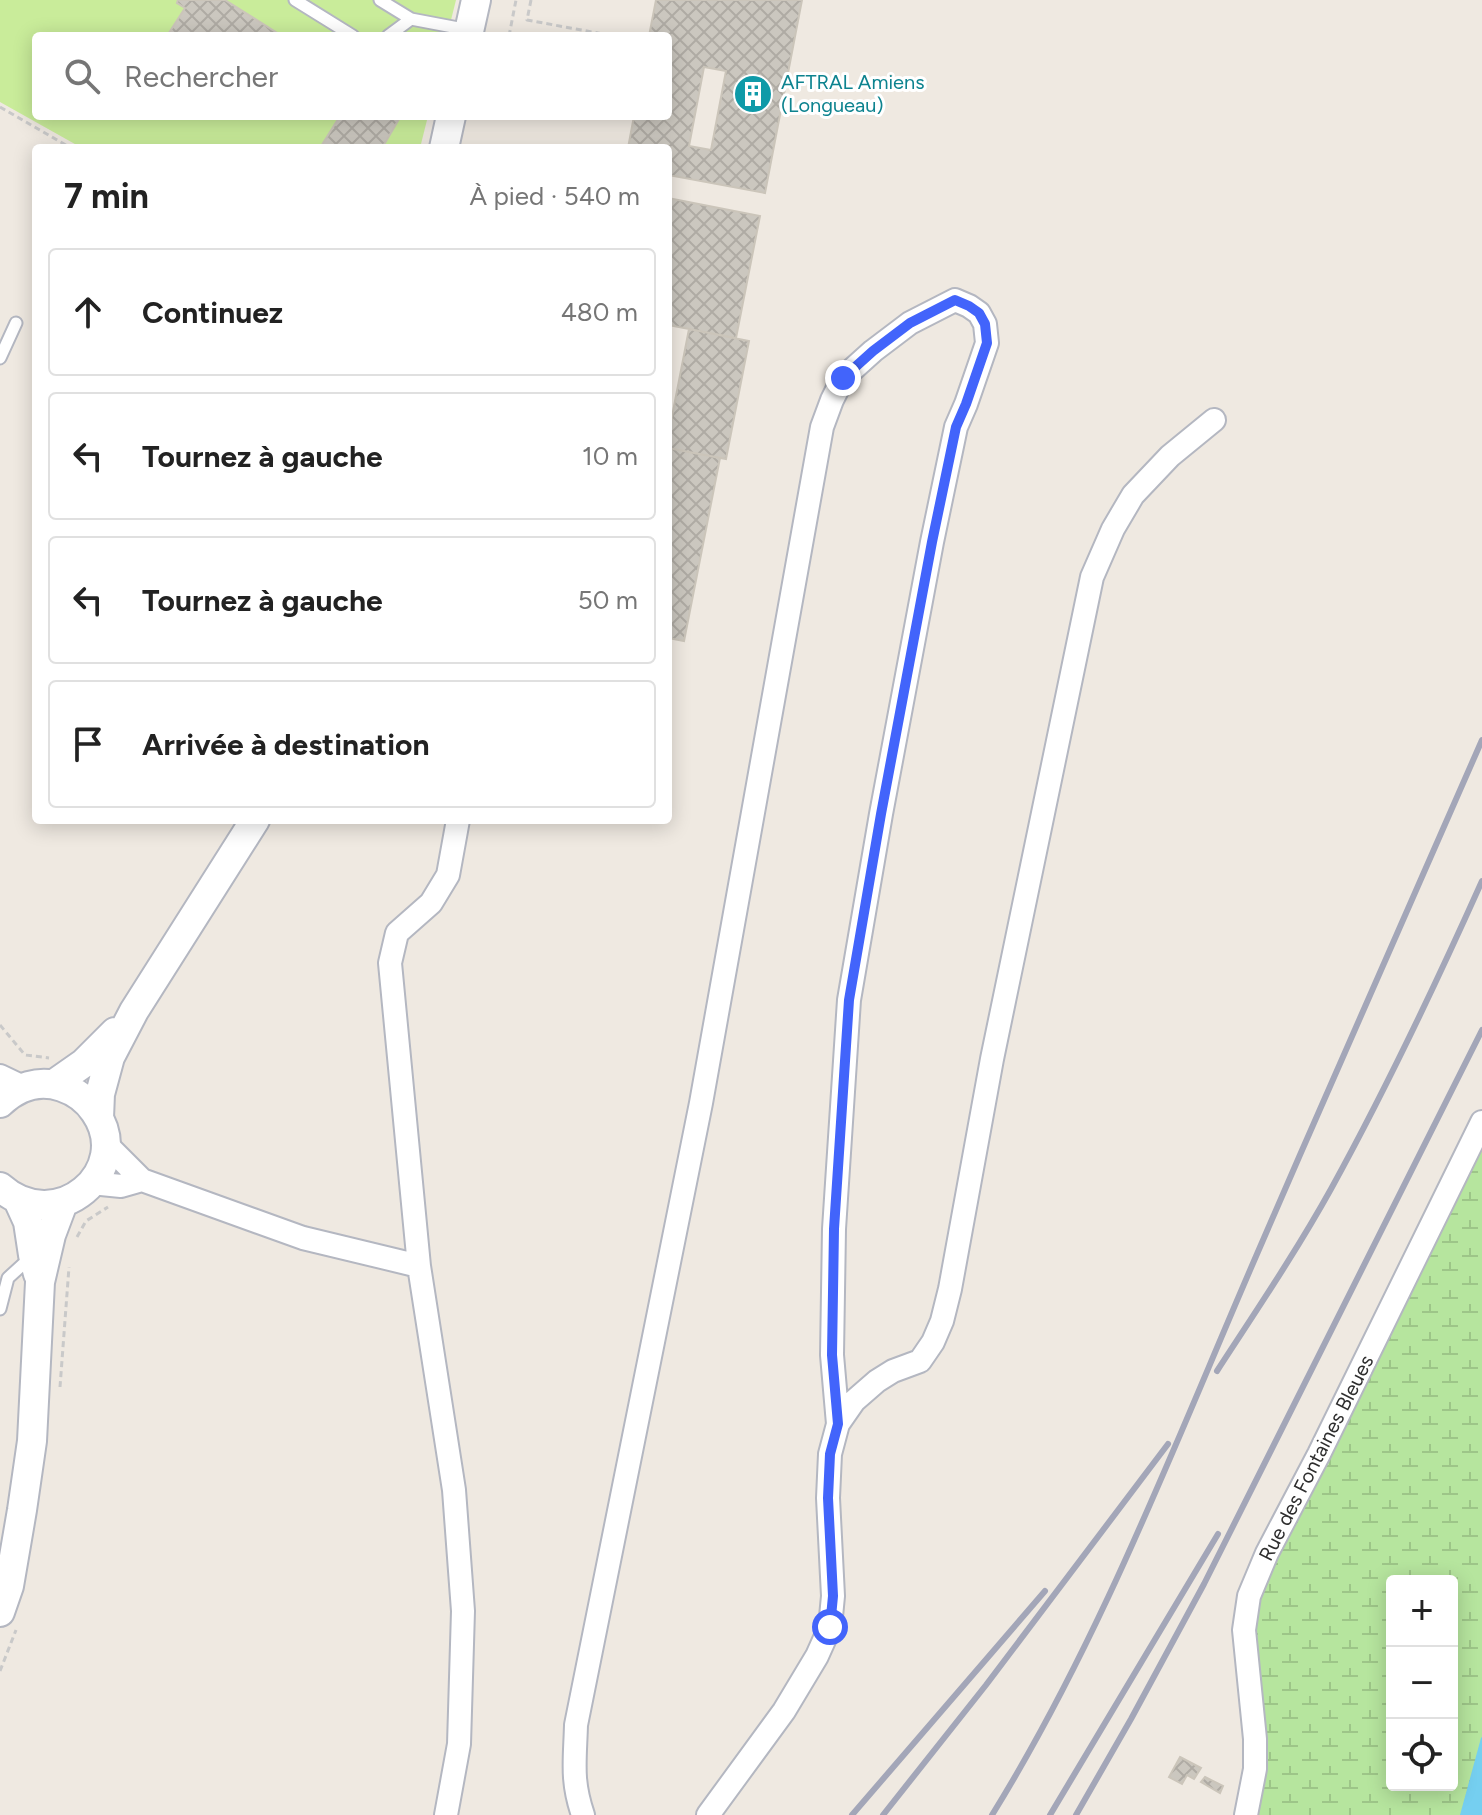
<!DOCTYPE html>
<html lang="fr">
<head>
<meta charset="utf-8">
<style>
	:root { --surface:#fff; --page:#f6f6f6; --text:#222; --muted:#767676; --line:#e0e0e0 }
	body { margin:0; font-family:Figtree,sans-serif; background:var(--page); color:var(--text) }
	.controls { position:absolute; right:24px; bottom:24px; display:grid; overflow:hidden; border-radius:8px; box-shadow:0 4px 20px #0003 }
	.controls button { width:72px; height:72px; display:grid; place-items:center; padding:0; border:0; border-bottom:2px solid var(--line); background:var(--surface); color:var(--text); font:40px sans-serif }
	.stop { position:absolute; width:24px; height:24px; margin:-18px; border:6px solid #4264fb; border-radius:50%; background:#fff }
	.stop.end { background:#4264fb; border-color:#fff; box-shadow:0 2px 8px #0008 }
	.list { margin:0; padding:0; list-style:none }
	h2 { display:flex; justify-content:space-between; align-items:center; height:104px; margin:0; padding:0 32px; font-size:34px }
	h2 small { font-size:26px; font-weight:400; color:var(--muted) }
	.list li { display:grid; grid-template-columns:52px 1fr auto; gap:24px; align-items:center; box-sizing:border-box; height:128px; margin:0 16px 16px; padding:0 16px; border:2px solid var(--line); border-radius:8px }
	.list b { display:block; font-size:30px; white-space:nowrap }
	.list em { font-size:26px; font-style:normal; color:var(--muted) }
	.icon { flex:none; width:44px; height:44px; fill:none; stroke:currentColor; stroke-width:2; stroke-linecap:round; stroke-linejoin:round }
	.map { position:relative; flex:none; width:1482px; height:1815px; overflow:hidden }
	.search { position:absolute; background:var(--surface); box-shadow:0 4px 20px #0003; left:32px; top:32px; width:640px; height:88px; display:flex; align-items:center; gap:20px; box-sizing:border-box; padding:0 28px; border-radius:8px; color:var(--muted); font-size:30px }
	.panel { position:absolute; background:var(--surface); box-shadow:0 4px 20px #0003; left:32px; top:144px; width:640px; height:680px; border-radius:8px }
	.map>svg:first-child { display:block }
	.wetland { fill:url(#wetland-marsh); fill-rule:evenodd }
	.pitch { fill:#c9ec9a }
	.water { fill:#75cff0 }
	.building { fill:url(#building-cross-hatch); stroke:#cbc5ba; stroke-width:2; fill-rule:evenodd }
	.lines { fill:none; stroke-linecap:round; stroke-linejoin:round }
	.service-casing { stroke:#b4b7c1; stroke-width:15 }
	.minor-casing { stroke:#b4b7c1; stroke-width:26 }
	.tertiary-casing { stroke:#b4b7c1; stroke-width:32 }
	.path { stroke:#c9c9c9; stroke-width:3; stroke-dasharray:6 4; stroke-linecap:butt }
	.service { stroke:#fff; stroke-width:11 }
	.minor { stroke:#fff; stroke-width:22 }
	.tertiary { stroke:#fff; stroke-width:28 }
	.rail { stroke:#a3a6b8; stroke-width:6 }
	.route { stroke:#4264fb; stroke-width:10 }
	.labels { text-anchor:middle; stroke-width:6; stroke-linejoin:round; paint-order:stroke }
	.culture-label { font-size:20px; fill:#0d838f; stroke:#fff; text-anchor:start }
	.street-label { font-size:20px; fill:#2e2e2e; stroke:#fff }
</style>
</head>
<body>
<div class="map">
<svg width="1482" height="1815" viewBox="0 0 1482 1815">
	<defs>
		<pattern id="wetland-marsh" width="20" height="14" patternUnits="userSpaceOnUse" patternTransform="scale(2)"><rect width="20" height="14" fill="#b6e59e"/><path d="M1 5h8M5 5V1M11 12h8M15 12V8" fill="none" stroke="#9dc588"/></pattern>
		<pattern id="building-cross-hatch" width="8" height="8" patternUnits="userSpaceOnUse" patternTransform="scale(2)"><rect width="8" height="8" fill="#cbc7bf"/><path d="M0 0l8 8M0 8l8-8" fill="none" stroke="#afaba4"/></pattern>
	</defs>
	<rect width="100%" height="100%" fill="#efe9e1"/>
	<!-- wetland -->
	<path class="wetland" d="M 1482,1122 L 1482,1815 L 1246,1815 L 1249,1596 ZM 1392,1581 L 1452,1581 L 1452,1785 L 1392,1785 Z"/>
	<!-- pitch -->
	<path class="pitch" d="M 0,0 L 456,0 L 447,36 L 36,36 L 36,116 L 428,116 L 420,148 L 82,148 L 0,102 Z"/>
	<!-- water -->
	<path class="water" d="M 1482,1737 L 1482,1815 L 1460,1815 L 1481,1738 Z"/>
	<!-- building -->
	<path class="building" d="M 178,0 L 225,0 L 279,34 L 278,36 L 167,36 L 185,8 L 177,3 Z
		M 656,0 L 802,0 L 765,193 L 668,175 L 668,148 L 628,148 L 634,116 L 668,116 L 668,36 L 649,36 ZM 704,67 L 726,71 L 711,150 L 689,146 Z
		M 340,116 L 395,116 L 399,119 L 382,148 L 320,148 Z
		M 668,198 L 760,216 L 736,338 L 668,325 Z
		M 689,329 L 749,341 L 726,459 L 668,448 L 668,437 Z
		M 668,448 L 720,458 L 684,641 L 668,638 Z
		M 1180,1757 L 1201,1768 L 1194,1779 L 1187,1775 L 1182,1784 L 1169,1777 Z
		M 1205,1777 L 1223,1786 L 1220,1793 L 1201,1782 Z"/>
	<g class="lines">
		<!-- service casing -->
		<g class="service-casing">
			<path id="service" d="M 295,0 L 353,36
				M 380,0 L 411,19 L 469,30
				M 388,36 L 411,19
				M 0,358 L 16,323
				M 0,1309 L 8,1278 L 31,1257"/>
		</g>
		<!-- minor casing -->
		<g class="minor-casing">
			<path id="minor" d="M 0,1076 L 23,1087
				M 105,1143 L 142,1180 L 303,1238 L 419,1266
				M 91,1183 L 121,1186 L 142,1180
				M 446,1815 L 459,1744 L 463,1611 L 454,1490 L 419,1266 L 390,963 L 397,933 L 431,903 L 448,875 L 458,820
				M 583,1815 C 571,1780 575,1761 576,1725 L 701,1103 L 822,427 L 832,400 L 843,378 L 873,351 L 910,323 L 955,300 L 969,306 L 979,313 L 985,324 L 987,343 L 966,404 L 956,427 L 932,542 L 881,814 L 849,1000 L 834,1229 L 832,1355 L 838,1424
				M 708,1815 L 784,1711 L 817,1656 L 830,1627 L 833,1596 L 828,1498 L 830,1454 L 838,1424 L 854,1401 L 877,1381 L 893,1371 L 920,1361 L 933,1342 L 942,1321 L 950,1289 L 992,1059 L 1092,577 L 1113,529 L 1133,495 L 1170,456 L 1214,420
				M 1246,1815 L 1255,1769 L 1255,1739 L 1244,1630 L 1249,1596 L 1267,1553 L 1319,1454 L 1482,1122"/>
		</g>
		<!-- tertiary casing -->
		<g class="tertiary-casing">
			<path id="tertiary" d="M 468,36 L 476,0
				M 444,148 L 451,116
				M 54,1084 L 84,1063 L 115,1032
				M 0,1103 C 17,1087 39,1079 62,1087 C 77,1092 87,1100 95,1112 C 135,1170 57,1238 0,1187
				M 99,1118 L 100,1094 L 110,1057 L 134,1011 L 255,820
				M 18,1200 L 28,1222 L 33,1255 L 38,1274
				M 0,1612 L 9,1586 L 22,1510 L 32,1441 L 40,1282 L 51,1235 L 63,1203"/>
		</g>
		<!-- path -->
		<path class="path" d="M 531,0 L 527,20 L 614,36
			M 509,36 L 516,0
			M 0,107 L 71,148
			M 0,1025 L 25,1055 L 49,1058
			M 77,1237 L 86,1221 L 108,1207
			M 60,1387 L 69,1267
			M 0,1671 L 16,1630"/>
		<!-- service -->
		<use href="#service" class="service"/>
		<!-- minor -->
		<use href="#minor" class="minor"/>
		<!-- tertiary -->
		<use href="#tertiary" class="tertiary"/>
		<!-- rail -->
		<path class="rail" d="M 1217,1371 C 1256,1311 1296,1252 1331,1189 C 1386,1089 1435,986 1482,881
			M 852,1815 L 1045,1591
			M 883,1815 L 986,1685 L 1168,1444
			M 992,1815 C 1101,1639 1175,1443 1257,1254 C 1331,1082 1408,911 1482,740
			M 1050,1815 L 1218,1534
			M 1076,1815 L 1131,1719 L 1204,1584 L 1482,1030"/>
	</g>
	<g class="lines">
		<!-- route -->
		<path class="route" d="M 830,1627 L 833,1596 L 828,1498 L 830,1454 L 838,1424 L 832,1355 L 834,1229 L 849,1000 L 881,814 L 932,542 L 956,427 L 966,404 L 987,343 L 985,324 L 979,313 L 969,306 L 955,300 L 910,323 L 873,351 L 843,378"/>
	</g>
	<!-- icons -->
	<defs>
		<g id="building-disc" transform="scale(2)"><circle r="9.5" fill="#0f9aa8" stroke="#fff"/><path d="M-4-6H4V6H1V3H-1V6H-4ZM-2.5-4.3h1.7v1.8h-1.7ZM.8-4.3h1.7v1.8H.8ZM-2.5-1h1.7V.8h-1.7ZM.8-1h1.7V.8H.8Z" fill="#fff"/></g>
	</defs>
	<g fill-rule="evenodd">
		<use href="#building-disc" x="753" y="94"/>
	</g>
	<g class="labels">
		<!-- culture labels -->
		<g class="culture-label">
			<text x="781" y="89">AFTRAL Amiens<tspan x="781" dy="23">(Longueau)</tspan></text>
		</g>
		<!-- street labels -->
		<g class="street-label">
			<text transform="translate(1316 1458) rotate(-63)" y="7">Rue des Fontaines Bleues</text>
		</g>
	</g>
</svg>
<div class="controls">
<button>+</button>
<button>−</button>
<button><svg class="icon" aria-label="locate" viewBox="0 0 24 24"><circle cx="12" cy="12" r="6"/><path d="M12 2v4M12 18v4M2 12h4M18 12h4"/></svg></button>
</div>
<div class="stop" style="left:830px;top:1627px"></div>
<div class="stop end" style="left:843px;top:378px"></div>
<div class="search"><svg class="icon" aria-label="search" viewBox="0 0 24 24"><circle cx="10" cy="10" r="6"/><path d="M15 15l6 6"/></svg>Rechercher</div>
<section class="panel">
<h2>7 min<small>À pied · 540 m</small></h2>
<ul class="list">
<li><svg class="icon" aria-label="ahead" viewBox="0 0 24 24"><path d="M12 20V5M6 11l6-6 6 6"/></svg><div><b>Continuez</b></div><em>480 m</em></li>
<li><svg class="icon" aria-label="left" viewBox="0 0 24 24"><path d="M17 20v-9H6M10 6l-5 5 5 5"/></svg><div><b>Tournez à gauche</b></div><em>10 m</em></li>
<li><svg class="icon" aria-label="left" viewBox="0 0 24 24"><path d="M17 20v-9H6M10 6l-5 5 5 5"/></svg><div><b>Tournez à gauche</b></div><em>50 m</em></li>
<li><svg class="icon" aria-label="arrive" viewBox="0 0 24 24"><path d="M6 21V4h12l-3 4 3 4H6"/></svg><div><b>Arrivée à destination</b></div></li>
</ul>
</section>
</div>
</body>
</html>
